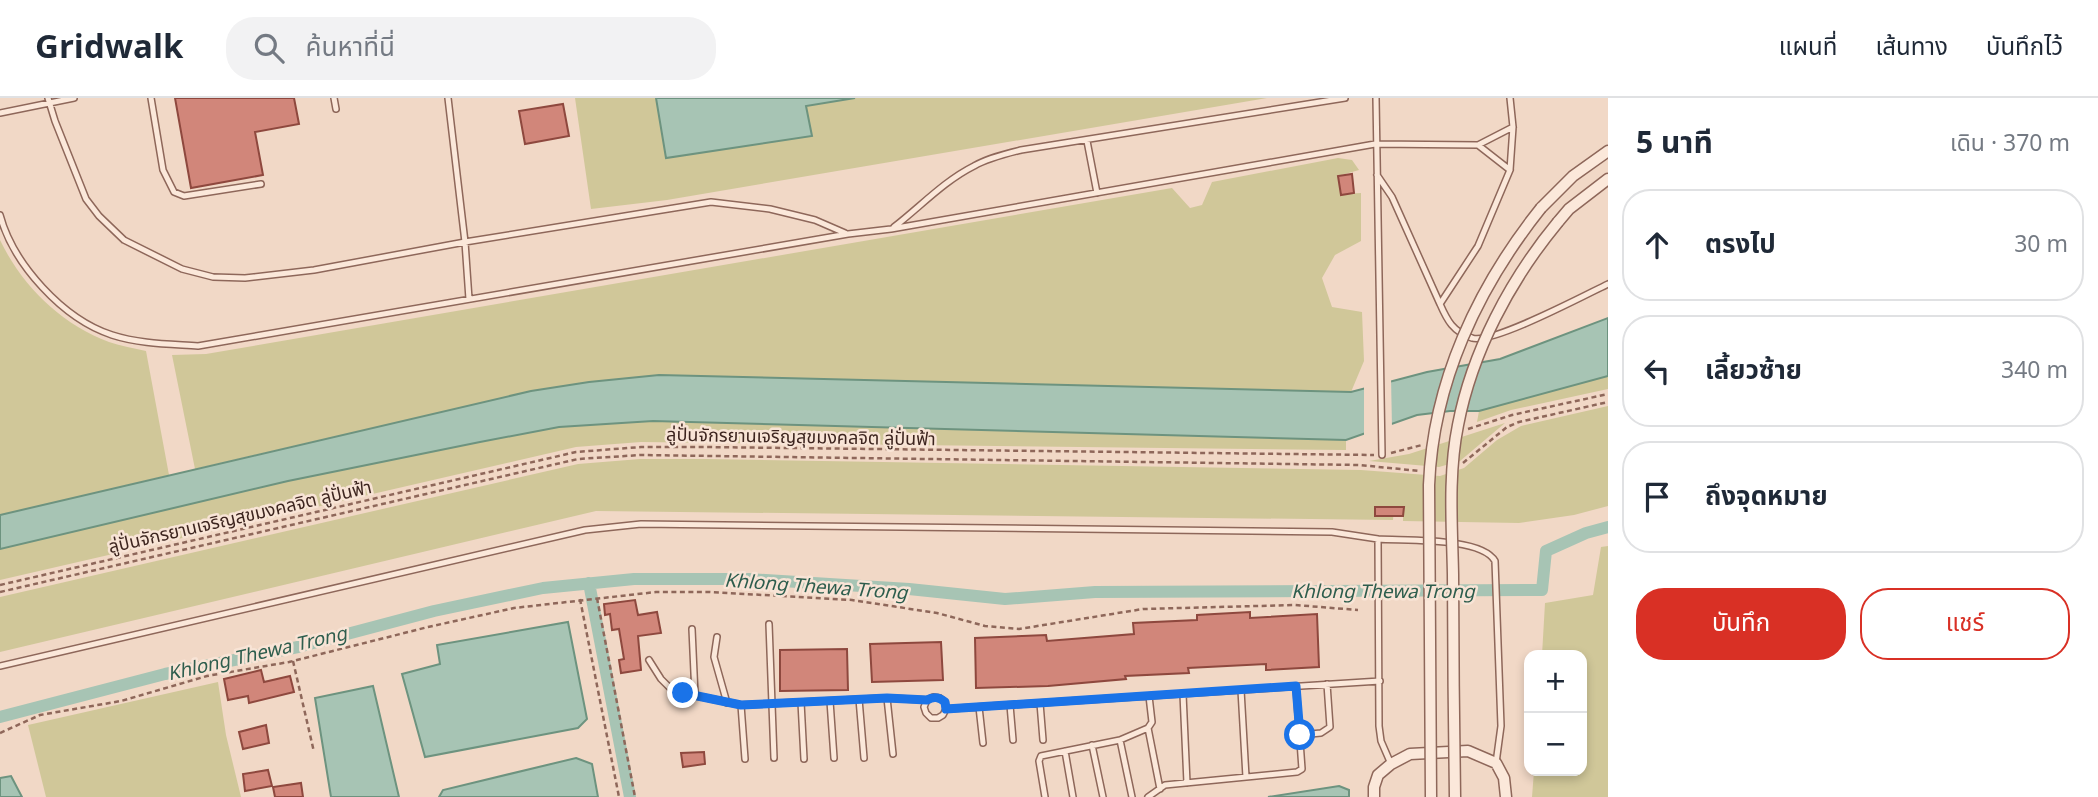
<!DOCTYPE html>
<html lang="th">
<head>
<meta charset="utf-8">
<style>
	:root { --surface:#fff; --page:#f2f2f3; --text:#1f2937; --muted:#747a83; --line:#e0e1e3; --accent:#d93025 }
	body { margin:0; font-family:Georgia,"Noto Sans Thai",serif; background:var(--page); color:var(--text) }
	.controls { position:absolute; right:21px; bottom:21px; display:grid; overflow:hidden; border-radius:14px; box-shadow:0 4px 10px #0003 }
	.controls button { width:63px; height:63px; display:grid; place-items:center; padding:0; border:0; border-bottom:2px solid var(--line); background:var(--surface); color:var(--text); font:35px sans-serif }
	.stop { position:absolute; width:21px; height:21px; margin:-16px; border:5px solid #1a73e8; border-radius:50%; background:#fff }
	.stop.end { background:#1a73e8; border-color:#fff; box-shadow:0 2px 7px #0008 }
	.list { margin:0; padding:0; list-style:none }
	h2 { display:flex; justify-content:space-between; align-items:center; height:91px; margin:0; padding:0 28px; font-size:30px }
	h2 small { font-size:23px; font-weight:400; color:var(--muted) }
	.list li { display:grid; grid-template-columns:46px 1fr auto; gap:21px; align-items:center; box-sizing:border-box; height:112px; margin:0 14px 14px; padding:0 14px; border:2px solid var(--line); border-radius:28px }
	.list b { display:block; font-size:26px; white-space:nowrap }
	.list em { font-size:23px; font-style:normal; color:var(--muted) }
	.actions { display:flex; gap:14px; padding:21px 28px }
	.actions a { flex:1; padding:16px 0; border:2px solid var(--accent); border-radius:28px; text-align:center; font-size:24px; color:var(--accent) }
	.actions .main { background:var(--accent); color:#fff }
	.icon { flex:none; width:38px; height:38px; fill:none; stroke:currentColor; stroke-width:2; stroke-linecap:round; stroke-linejoin:round }
	.map { position:relative; flex:none; width:1608px; height:699px; overflow:hidden }
	header { display:flex; align-items:center; gap:42px; box-sizing:border-box; height:98px; padding:0 35px; background:var(--surface); border-bottom:2px solid var(--line) }
	header strong { font-size:33px }
	nav { display:flex; gap:38px; margin-inline-start:auto; font-size:24px }
	.search { width:490px; height:63px; background:var(--page); display:flex; align-items:center; gap:18px; box-sizing:border-box; padding:0 24px; border-radius:28px; color:var(--muted); font-size:26px }
	main { display:flex }
	aside { flex:1; background:var(--surface) }
	.map>svg:first-child { display:block }
	.green { fill:#d0c799 }
	.water { fill:#a7c4b4; stroke:#6d937f; stroke-width:2 }
	.pier { fill:#f1d8c6 }
	.lines { fill:none; stroke-linecap:round; stroke-linejoin:round }
	.canal { stroke:#a7c4b4; stroke-width:12 }
	.building { fill:#d1867a; stroke:#8e483e; stroke-width:2 }
	.lane-casing { stroke:#8e675a; stroke-width:8 }
	.street-casing { stroke:#8e675a; stroke-width:13 }
	.path { stroke:#8e675a; stroke-width:2.5; stroke-dasharray:5 3.5; stroke-linecap:butt }
	.lane { stroke:#fbe8da; stroke-width:5 }
	.street { stroke:#fbe8da; stroke-width:10 }
	.street-bridge-casing { stroke:#8e675a; stroke-width:13; stroke-linecap:butt }
	.street-bridge { stroke:#fbe8da; stroke-width:10 }
	.route { stroke:#1a73e8; stroke-width:9 }
	.labels { text-anchor:middle; stroke-width:5; stroke-linejoin:round; paint-order:stroke }
	.street-label { font-size:18px; fill:#3d251f; stroke:#f8e4d6 }
	.water-label { font-size:19px; font-style:italic; fill:#2d5d4d; stroke:#f8e4d6 }
</style>
</head>
<body>
<header>
<strong>Gridwalk</strong>
<div class="search"><svg class="icon" aria-label="search" viewBox="0 0 24 24"><circle cx="10" cy="10" r="6"/><path d="M15 15l6 6"/></svg>ค้นหาที่นี่</div>
<nav><a>แผนที่</a><a>เส้นทาง</a><a>บันทึกไว้</a></nav>
</header>
<main>
<div class="map">
<svg width="1608" height="699" viewBox="0 0 1608 699">
	<rect width="100%" height="100%" fill="#f1d8c6"/>
	<!-- green -->
	<path class="green" d="M 575,0 L 656,0 L 667,60 L 812,37 L 806,8 L 855,0 L 1267,0 L 667,102 L 591,111 Z
		M 1338,60 L 1352,62 L 1359,72 L 1338,78 L 1341,96 L 1361,95 L 1361,143 L 1335,157 L 1322,180 L 1332,209 L 1362,214 L 1364,263 L 1351,294 L 659,277 L 589,284 L 531,293 L 195,371 L 172,257 L 206,256 L 1172,90 L 1190,110 L 1202,107 L 1212,84 Z
		M 0,142 C 22,188 61,226 109,244 C 121,248 134,250 146,253 L 169,377 L 0,417 Z
		M 1608,278 L 1608,291 L 1511,312 L 1477,324 L 1479,313 Z
		M 1608,308 L 1608,408 L 1574,417 L 1519,425 L 1403,423 L 1403,409 L 1394,409 L 1393,422 L 596,413 L 0,554 L 0,499 L 578,366 L 640,361 L 706,361 L 1361,372 L 1440,378 L 1464,370 L 1497,342 L 1521,328 Z
		M 653,323 L 1346,342 L 1346,352 L 641,344 L 576,349 L 0,482 L 0,451 L 288,383 L 480,344 L 559,329 Z
		M 1505,325 L 1460,363 L 1439,369 L 1369,363 L 1409,356 Z
		M 1608,448 L 1608,699 L 1532,699 L 1534,673 L 1582,673 L 1582,557 L 1542,557 L 1545,505 L 1593,497 L 1601,449 Z
		M 218,584 L 226,637 L 241,699 L 46,699 L 28,627 Z"/>
	<!-- water -->
	<path class="water" d="M 656,0 L 855,0 L 806,8 L 812,38 L 666,60 Z
		M 1608,220 L 1608,278 L 1479,313 L 1450,313 L 1417,317 L 1346,342 L 653,323 L 559,329 L 480,344 L 288,383 L 0,451 L 0,417 L 531,293 L 589,284 L 659,277 L 1351,294 L 1427,274 L 1500,261 Z
		M 568,524 L 587,621 L 578,630 L 425,659 L 402,576 L 440,566 L 437,547 Z
		M 373,588 L 399,699 L 331,699 L 315,600 Z
		M 576,660 L 592,666 L 598,699 L 439,699 L 443,692 Z
		M 11,678 L 22,699 L 0,699 L 0,680 Z
		M 1339,688 L 1349,692 L 1349,699 L 1268,699 Z"/>
	<!-- pier -->
	<path class="pier" d="M 1391,280 L 1392,330 L 1364,341 L 1364,287 Z"/>
	<g class="lines">
		<!-- canal -->
		<path class="canal" d="M 589,485 L 630,699
			M 0,619 L 165,576 L 298,549 L 434,513 L 543,490 L 634,481 L 749,481 L 909,491 L 1005,501 L 1095,494 L 1542,492 L 1546,453 L 1586,435 L 1608,429"/>
	</g>
	<!-- building -->
	<path class="building" d="M 175,0 L 294,0 L 299,26 L 255,34 L 263,77 L 191,90 Z
		M 563,6 L 569,38 L 525,46 L 519,13 Z
		M 1352,76 L 1354,95 L 1341,97 L 1338,78 Z
		M 1375,409 L 1404,409 L 1403,418 L 1375,418 Z
		M 635,502 L 638,517 L 657,514 L 661,535 L 638,538 L 641,572 L 621,575 L 619,562 L 624,561 L 619,531 L 612,532 L 610,516 L 605,517 L 604,506 Z
		M 1250,514 L 1250,520 L 1317,516 L 1319,569 L 1266,572 L 1266,566 L 1188,570 L 1189,575 L 1125,578 L 1126,581 L 1048,588 L 976,590 L 975,540 L 1046,537 L 1047,543 L 1134,536 L 1133,525 L 1197,522 L 1197,517 Z
		M 941,544 L 943,582 L 872,584 L 870,546 Z
		M 847,551 L 848,592 L 780,593 L 780,552 Z
		M 261,572 L 264,584 L 290,578 L 294,594 L 249,605 L 248,598 L 228,602 L 224,581 Z
		M 266,627 L 269,645 L 243,651 L 239,634 Z
		M 704,654 L 705,666 L 683,669 L 681,655 Z
		M 268,672 L 272,688 L 245,693 L 243,676 Z
		M 301,685 L 303,699 L 275,699 L 273,689 Z"/>
	<g class="lines">
		<!-- lane casing -->
		<g class="lane-casing">
			<path id="lane" d="M 48,0 L 55,23 L 86,101 L 99,118 L 124,142 L 182,171 L 213,179 L 245,180 L 314,172 L 465,144 L 711,104 L 770,111 L 815,122 L 845,135
				M 151,0 L 163,72 L 174,94 L 184,98 L 261,86
				M 334,0 L 336,11
				M 448,0 L 465,144 L 469,201
				M 1376,0 L 1382,357
				M 1510,0 L 1513,29 L 1510,72 L 1478,148 L 1440,206 C 1447,222 1453,234 1472,240 C 1491,247 1585,197 1608,186
				M 0,15 L 74,0
				M 1087,43 L 1097,95
				M 1478,47 L 1510,72
				M 1377,77 L 1392,99 L 1440,206
				M 0,117 C 13,166 63,221 112,237 C 140,246 169,246 198,248 L 848,136 L 891,131 L 1375,46 L 1478,47 L 1513,29
				M 894,129 C 920,109 944,83 974,68 C 988,60 1005,56 1021,52 L 1345,0
				M 1378,441 C 1406,443 1481,439 1495,463 L 1501,628 L 1496,665
				M 769,526 L 774,660
				M 692,531 L 695,597
				M 717,539 L 714,559 L 727,605
				M 649,562 L 661,581 L 670,590 L 683,595 L 741,607 L 887,600 L 927,602 L 933,599 L 940,600 L 945,604 L 946,611 L 943,617 L 938,620 L 931,620 L 926,615 L 924,609 L 927,602
				M 0,568 L 585,432 L 641,426 L 1332,434 L 1378,441 L 1379,628 L 1381,643 L 1391,666
				M 1241,592 L 1246,679
				M 1183,596 L 1187,685
				M 887,600 L 893,656
				M 859,601 L 864,660
				M 830,603 L 834,660
				M 801,604 L 804,661
				M 1040,605 L 1043,642
				M 741,607 L 745,661
				M 1010,607 L 1013,642
				M 979,609 L 983,645
				M 946,611 L 1380,583
				M 1148,630 L 1160,691
				M 1300,637 L 1321,635 L 1330,629 L 1327,586
				M 1120,642 L 1132,699
				M 1092,647 L 1103,699
				M 1065,653 L 1073,699
				M 1045,699 L 1039,663 L 1041,658 L 1120,642 L 1148,630 L 1152,624 L 1149,598
				M 1148,699 L 1165,687 L 1297,674 L 1302,671 L 1296,588"/>
		</g>
		<!-- street casing -->
		<g class="street-casing">
			<path id="street" d="M 1541,110 L 1573,78 L 1608,53
				M 1558,124 L 1569,111 L 1608,81
				M 1374,699 L 1374,689 L 1378,677 L 1391,666 L 1410,656 L 1468,653 L 1496,665 L 1504,680 L 1506,699"/>
		</g>
		<!-- path -->
		<path class="path" d="M 1468,331 L 1512,317 L 1608,296
			M 1391,355 L 1422,347
			M 1463,365 L 1507,329 L 1519,324 L 1608,304
			M 0,487 L 576,354 L 641,349 L 705,349 L 1374,357
			M 0,494 L 578,361 L 641,357 L 1360,367 L 1419,373
			M 597,500 L 635,699
			M 580,501 L 619,699
			M 293,563 L 314,654
			M 0,635 L 40,617 L 121,603 L 207,578 L 289,564 L 428,529 L 514,510 L 656,494 L 710,494 L 852,502 L 937,515 L 985,528 L 1019,531 L 1143,511 L 1295,507 L 1358,512"/>
		<!-- lane -->
		<use href="#lane" class="lane"/>
		<!-- street -->
		<use href="#street" class="street"/>
		<!-- street-bridge casing -->
		<g class="street-bridge-casing">
			<path id="street-bridge" d="M 1431,699 L 1429,387 C 1433,284 1478,189 1541,110
				M 1455,699 C 1454,625 1453,550 1453,476 C 1452,427 1448,376 1458,327 C 1472,254 1510,182 1558,124"/>
		</g>
		<!-- street-bridge -->
		<use href="#street-bridge" class="street-bridge"/>
	</g>
	<g class="lines">
		<!-- route -->
		<path class="route" d="M 683,595 L 741,607 L 887,600 L 927,602 C 934,598 939,599 945,604 L 946,611 L 1296,588 L 1300,637"/>
	</g>
	<g class="labels">
		<!-- street labels -->
		<g class="street-label">
			<text transform="translate(801 339) rotate(1)" y="6">ลู่ปั่นจักรยานเจริญสุขมงคลจิต ลู่ปั่นฟ้า</text>
			<text transform="translate(240 419) rotate(-13)" y="6">ลู่ปั่นจักรยานเจริญสุขมงคลจิต ลู่ปั่นฟ้า</text>
		</g>
		<!-- water labels -->
		<g class="water-label">
			<text transform="translate(816 488) rotate(4)" y="7">Khlong Thewa Trong</text>
			<text x="1383" y="500">Khlong Thewa Trong</text>
			<text transform="translate(257 555) rotate(-13)" y="7">Khlong Thewa Trong</text>
		</g>
	</g>
</svg>
<div class="controls">
<button>+</button>
<button>−</button>
</div>
<div class="stop" style="left:1300px;top:637px"></div>
<div class="stop end" style="left:683px;top:595px"></div>
</div>
<aside>
<h2>5 นาที<small>เดิน · 370 m</small></h2>
<ul class="list">
<li><svg class="icon" aria-label="ahead" viewBox="0 0 24 24"><path d="M12 20V5M6 11l6-6 6 6"/></svg><div><b>ตรงไป</b></div><em>30 m</em></li>
<li><svg class="icon" aria-label="left" viewBox="0 0 24 24"><path d="M17 20v-9H6M10 6l-5 5 5 5"/></svg><div><b>เลี้ยวซ้าย</b></div><em>340 m</em></li>
<li><svg class="icon" aria-label="arrive" viewBox="0 0 24 24"><path d="M6 21V4h12l-3 4 3 4H6"/></svg><div><b>ถึงจุดหมาย</b></div></li>
</ul>
<div class="actions"><a class="main">บันทึก</a><a>แชร์</a></div>
</aside>
</main>
</body>
</html>
